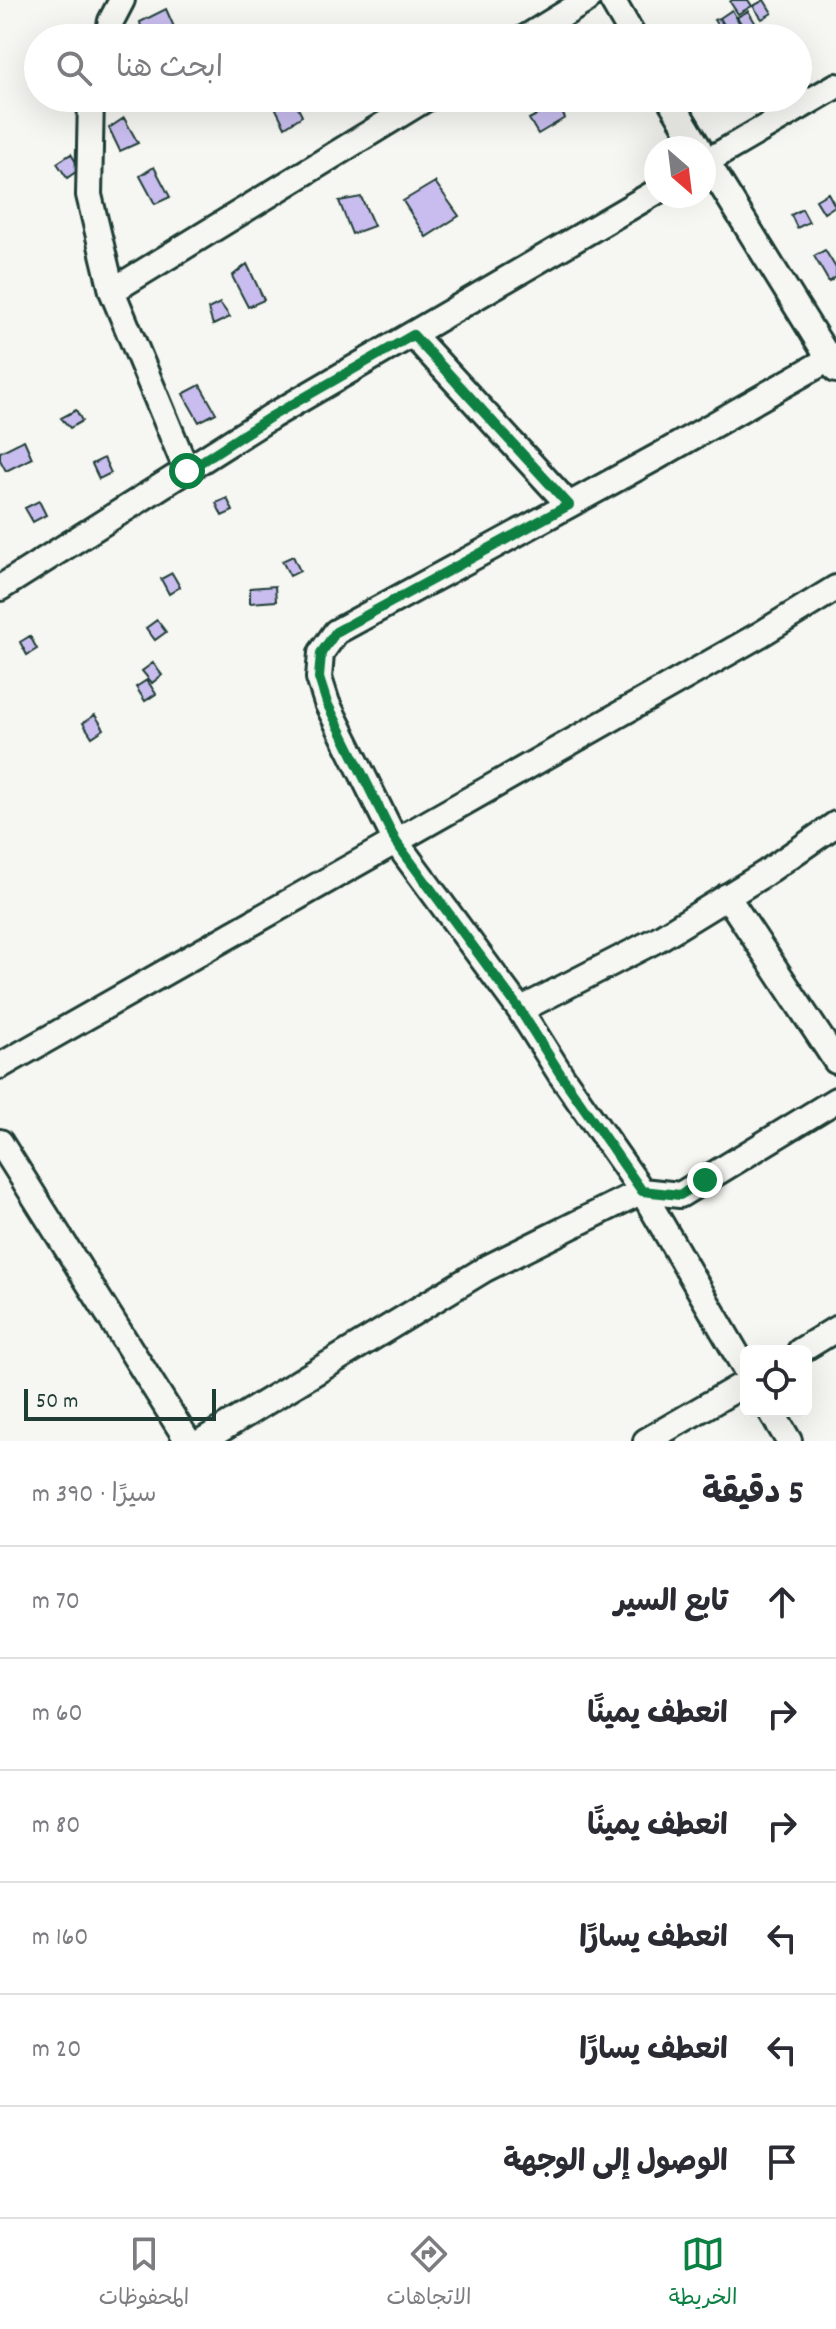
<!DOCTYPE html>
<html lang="ar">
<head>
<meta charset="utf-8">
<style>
	:root { --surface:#fff; --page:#f2f2f3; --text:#2b2b33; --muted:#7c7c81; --line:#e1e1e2; --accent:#0b8043 }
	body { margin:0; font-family:Dekko,"Playpen Sans Arabic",sans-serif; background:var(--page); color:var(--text); direction:rtl }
	.controls { position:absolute; right:24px; bottom:24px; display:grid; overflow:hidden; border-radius:12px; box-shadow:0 8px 32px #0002 }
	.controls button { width:72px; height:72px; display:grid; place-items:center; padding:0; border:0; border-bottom:2px solid var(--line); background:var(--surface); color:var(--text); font:40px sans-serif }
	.compass { position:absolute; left:644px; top:136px; width:72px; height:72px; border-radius:50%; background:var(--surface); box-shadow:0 8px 32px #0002; rotate:152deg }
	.scale { position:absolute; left:24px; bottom:20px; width:192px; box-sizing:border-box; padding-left:8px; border:4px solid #1f3d34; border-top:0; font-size:22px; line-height:28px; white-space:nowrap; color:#1f3d34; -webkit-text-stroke:6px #f6f6f2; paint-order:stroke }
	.stop { position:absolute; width:24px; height:24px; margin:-18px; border:6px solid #0b8043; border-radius:50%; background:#fff }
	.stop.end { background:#0b8043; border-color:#fff; box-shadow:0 2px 8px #0008 }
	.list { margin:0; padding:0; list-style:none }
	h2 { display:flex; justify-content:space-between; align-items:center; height:104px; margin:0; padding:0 32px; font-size:34px }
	h2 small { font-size:26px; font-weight:400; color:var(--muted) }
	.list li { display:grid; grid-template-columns:52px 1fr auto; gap:24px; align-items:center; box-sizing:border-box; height:112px; padding:0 32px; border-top:2px solid var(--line) }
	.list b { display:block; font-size:30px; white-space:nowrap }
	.list em { font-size:26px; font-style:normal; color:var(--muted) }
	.icon { flex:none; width:44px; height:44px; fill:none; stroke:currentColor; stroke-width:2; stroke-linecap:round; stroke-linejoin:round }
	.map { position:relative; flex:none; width:836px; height:1441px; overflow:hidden; direction:ltr }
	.search { position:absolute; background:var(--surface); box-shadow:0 8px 32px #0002; left:24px; right:24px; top:24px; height:88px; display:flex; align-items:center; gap:20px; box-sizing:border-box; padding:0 28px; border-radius:44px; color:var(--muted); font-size:30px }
	.sheet { height:776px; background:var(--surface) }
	nav { display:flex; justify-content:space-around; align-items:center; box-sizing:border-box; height:112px; border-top:2px solid var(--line); background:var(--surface); font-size:22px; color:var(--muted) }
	nav a { display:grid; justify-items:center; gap:4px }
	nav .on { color:var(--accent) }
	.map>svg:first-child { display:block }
	.building { fill:#c8bdee; stroke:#1f3d34; stroke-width:2 }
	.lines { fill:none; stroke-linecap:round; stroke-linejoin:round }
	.street-casing { stroke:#1f3d34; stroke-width:30 }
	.street { stroke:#f6f6f2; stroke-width:24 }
	.route { stroke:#0b8043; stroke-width:10 }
</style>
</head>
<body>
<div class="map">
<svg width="836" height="1441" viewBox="0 0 836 1441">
	<rect width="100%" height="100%" fill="#f6f6f2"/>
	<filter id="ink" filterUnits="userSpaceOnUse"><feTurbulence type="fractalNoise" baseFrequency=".0125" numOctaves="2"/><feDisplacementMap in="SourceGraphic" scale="16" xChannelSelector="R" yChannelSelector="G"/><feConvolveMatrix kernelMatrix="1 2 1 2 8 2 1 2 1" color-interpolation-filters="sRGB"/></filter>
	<g filter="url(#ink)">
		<!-- building -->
		<path class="building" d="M 732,0 L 748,0 L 752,6 L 738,14 L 730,2 Z
			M 764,0 L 772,13 L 762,19 L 753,6 Z
			M 166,9 L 174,27 L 143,38 L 140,22 Z
			M 732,10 L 748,38 L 732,38 L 720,18 Z
			M 748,11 L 762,34 L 755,38 L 750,38 L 737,17 Z
			M 719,18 L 732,38 L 717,38 L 712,29 L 718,26 L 714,20 Z
			M 293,98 L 302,116 L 285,127 L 275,107 Z
			M 557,104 L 565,118 L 538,134 L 529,119 Z
			M 124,118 L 138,143 L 120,151 L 109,128 Z
			M 71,154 L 80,169 L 67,178 L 57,163 Z
			M 154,167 L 170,197 L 155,204 L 140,176 Z
			M 435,182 L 459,216 L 426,237 L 403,201 Z
			M 828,193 L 835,206 L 824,213 L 816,200 Z
			M 361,197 L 374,226 L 352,234 L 339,201 Z
			M 802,209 L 809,222 L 797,228 L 791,215 Z
			M 825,250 L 836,268 L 836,277 L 829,282 L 814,256 Z
			M 247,264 L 264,300 L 248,307 L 232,276 Z
			M 220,303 L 230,317 L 213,325 L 208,309 Z
			M 200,385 L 216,413 L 199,422 L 183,394 Z
			M 76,410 L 82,421 L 70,428 L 61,418 Z
			M 24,440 L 32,458 L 6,471 L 0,460 L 0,452 Z
			M 104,458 L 111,473 L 99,479 L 92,464 Z
			M 227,498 L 233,511 L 222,516 L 216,503 Z
			M 39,501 L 46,515 L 33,522 L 25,508 Z
			M 293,556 L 300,571 L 290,576 L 282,561 Z
			M 172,573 L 180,587 L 169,594 L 161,579 Z
			M 275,586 L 276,601 L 250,603 L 250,588 Z
			M 157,620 L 166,632 L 155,640 L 146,628 Z
			M 30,636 L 37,649 L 27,655 L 20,642 Z
			M 153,663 L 162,675 L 152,683 L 142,671 Z
			M 147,680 L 156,694 L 145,701 L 136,687 Z
			M 95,715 L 104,729 L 92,737 L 83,723 Z"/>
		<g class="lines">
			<!-- street casing -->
			<g class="street-casing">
				<path id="street" d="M 612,0 L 634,38
					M 107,38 L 111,21 L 122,0
					M 525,38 L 587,0
					M 91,98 L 89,195 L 112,291 L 187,471
					M 669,98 L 699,148
					M 704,157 L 836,370
					M 704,163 L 836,86
					M 112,291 L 427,98
					M 413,335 L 569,505
					M 0,588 L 272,416 L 656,192
					M 727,896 L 836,1061
					M 520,1010 L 658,939 L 764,874 L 836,824
					M 0,1066 L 761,634 L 836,588
					M 0,1142 L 188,1441
					M 642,1191 L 680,1195 L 836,1100
					M 642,1191 L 746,1370
					M 800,1351 L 836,1329
					M 771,1411 L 789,1441
					M 202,1441 L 485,1269 L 642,1191 L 561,1075 L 520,1010 L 396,842 L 327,703 L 319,678 L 321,653 L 336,632 L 657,457 L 836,355
					M 646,1441 L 746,1383"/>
			</g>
			<!-- street -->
			<use href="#street" class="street"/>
		</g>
	</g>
	<g class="lines" filter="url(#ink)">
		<!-- route -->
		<path class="route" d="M 187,471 L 272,416 L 413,335 L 569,505 L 336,632 L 321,653 L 319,678 L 327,703 L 396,842 L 520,1010 L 561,1075 L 642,1191 L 680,1195 L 705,1180"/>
	</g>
</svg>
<div class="controls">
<button><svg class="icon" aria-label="locate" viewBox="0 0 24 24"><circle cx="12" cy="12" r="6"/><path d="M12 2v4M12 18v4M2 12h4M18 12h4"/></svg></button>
</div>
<svg class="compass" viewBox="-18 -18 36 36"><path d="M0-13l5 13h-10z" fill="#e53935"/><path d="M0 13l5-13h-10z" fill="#7c7c81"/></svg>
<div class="scale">50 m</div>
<div class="stop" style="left:187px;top:471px"></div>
<div class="stop end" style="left:705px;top:1180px"></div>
<div class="search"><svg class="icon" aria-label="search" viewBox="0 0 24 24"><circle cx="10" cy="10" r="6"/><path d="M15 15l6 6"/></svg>ابحث هنا</div>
</div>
<section class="sheet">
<h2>5 دقيقة<small>سيرًا · 390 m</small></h2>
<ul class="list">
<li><svg class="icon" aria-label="ahead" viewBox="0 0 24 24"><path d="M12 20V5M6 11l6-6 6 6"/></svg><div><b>تابع السير</b></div><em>70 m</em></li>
<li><svg class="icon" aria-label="right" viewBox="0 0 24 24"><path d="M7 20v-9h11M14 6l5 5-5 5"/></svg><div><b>انعطف يمينًا</b></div><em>60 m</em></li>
<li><svg class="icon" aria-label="right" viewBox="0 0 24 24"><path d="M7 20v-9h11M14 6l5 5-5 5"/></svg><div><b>انعطف يمينًا</b></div><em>80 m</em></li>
<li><svg class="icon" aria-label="left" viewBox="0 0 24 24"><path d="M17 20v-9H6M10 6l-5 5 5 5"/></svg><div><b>انعطف يسارًا</b></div><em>160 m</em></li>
<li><svg class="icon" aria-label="left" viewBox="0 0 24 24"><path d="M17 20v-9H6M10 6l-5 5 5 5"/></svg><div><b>انعطف يسارًا</b></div><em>20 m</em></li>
<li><svg class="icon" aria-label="arrive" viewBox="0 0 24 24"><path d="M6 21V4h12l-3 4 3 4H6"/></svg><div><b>الوصول إلى الوجهة</b></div></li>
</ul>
</section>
<nav>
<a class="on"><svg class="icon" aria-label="map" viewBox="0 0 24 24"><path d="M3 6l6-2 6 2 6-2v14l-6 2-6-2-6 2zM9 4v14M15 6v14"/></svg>الخريطة</a>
<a><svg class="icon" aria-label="directions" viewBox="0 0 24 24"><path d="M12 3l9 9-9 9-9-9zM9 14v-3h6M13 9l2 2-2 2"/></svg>الاتجاهات</a>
<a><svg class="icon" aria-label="saved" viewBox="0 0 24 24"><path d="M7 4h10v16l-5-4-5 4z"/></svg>المحفوظات</a>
</nav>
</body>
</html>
